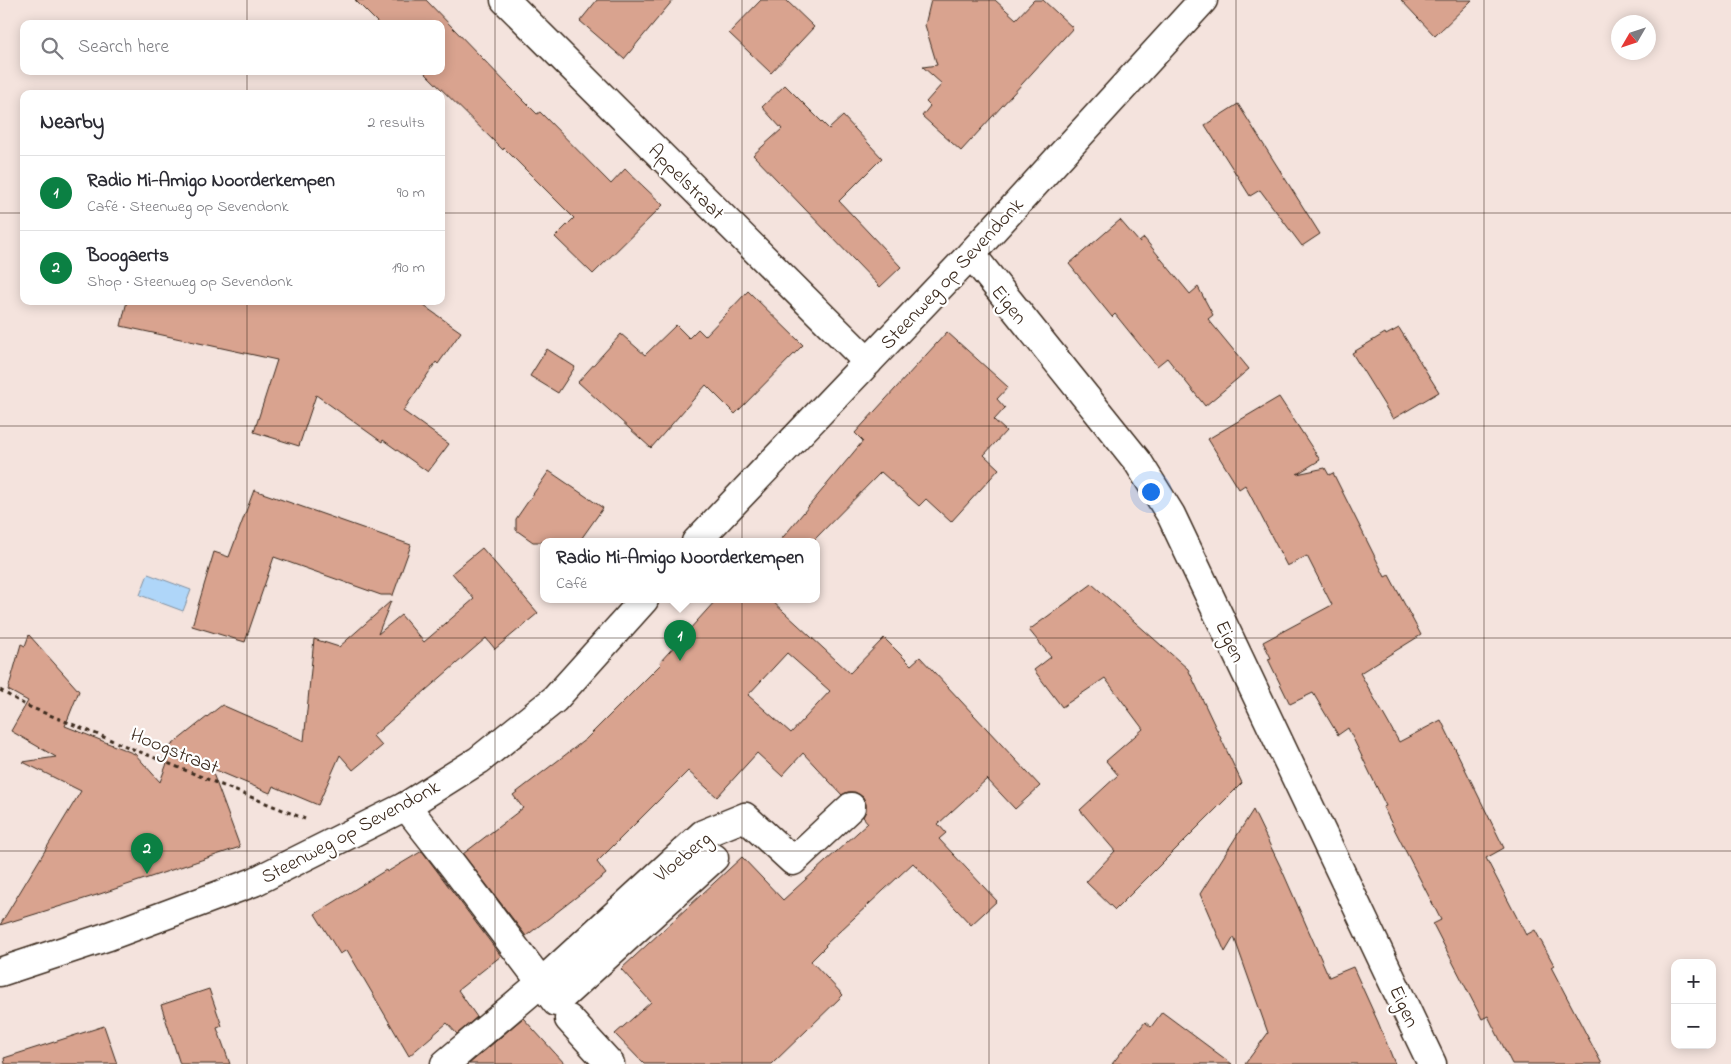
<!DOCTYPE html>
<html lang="en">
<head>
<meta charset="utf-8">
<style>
	:root { --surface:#fff; --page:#f2f2f3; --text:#2b2b33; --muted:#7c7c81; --line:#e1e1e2; --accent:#0b8043 }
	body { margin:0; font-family:"Indie Flower",sans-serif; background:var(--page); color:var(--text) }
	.controls { position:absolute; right:15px; bottom:15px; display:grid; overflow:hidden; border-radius:10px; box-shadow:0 2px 12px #0003 }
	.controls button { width:45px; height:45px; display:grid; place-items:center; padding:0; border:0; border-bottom:1px solid var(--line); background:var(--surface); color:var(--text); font:25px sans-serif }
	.compass { position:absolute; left:1611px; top:15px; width:45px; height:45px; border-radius:50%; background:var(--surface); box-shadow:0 2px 12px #0003; rotate:231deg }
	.you { position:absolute; left:1150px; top:491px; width:18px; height:18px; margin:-12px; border:4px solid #fff; border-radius:50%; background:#1a73e8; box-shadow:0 0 0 8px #1a73e833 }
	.badge { display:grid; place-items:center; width:32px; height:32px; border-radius:50%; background:var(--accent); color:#fff; font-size:16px; font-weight:700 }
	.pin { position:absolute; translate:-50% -41px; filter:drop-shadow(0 1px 2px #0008) }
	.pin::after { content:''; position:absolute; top:26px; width:18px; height:15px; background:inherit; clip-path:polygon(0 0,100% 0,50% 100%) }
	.popup { position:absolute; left:540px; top:538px; width:280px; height:65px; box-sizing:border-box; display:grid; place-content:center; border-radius:10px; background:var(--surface); filter:drop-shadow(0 1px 4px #0005); font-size:16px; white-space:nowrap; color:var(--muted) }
	.popup b { font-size:19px; color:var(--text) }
	.popup::after { content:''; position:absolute; left:50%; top:100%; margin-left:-10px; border:10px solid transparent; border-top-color:var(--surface) }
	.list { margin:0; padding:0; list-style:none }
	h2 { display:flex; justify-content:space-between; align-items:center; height:65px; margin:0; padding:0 20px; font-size:21px }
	h2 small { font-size:16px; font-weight:400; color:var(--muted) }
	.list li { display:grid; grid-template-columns:32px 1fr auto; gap:15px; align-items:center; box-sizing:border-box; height:75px; padding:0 20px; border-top:1px solid var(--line) }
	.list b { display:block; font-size:19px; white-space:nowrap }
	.list p { margin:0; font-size:16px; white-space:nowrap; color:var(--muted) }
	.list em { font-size:16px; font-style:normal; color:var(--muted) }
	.icon { flex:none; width:28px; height:28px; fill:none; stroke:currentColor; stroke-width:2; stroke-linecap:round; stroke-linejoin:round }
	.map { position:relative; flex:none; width:1731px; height:1064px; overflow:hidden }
	.search { position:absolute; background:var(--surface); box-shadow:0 2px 12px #0003; left:20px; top:20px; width:425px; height:55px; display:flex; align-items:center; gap:12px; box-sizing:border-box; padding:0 18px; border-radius:10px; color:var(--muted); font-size:19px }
	.panel { position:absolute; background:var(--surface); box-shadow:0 2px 12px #0003; left:20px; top:90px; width:425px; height:215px; border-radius:10px }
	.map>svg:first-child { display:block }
	.water { fill:#afd6f9; stroke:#8191a1 }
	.building { fill:#d9a38f; stroke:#3b2a1e; fill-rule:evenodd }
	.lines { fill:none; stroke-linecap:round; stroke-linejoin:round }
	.street-casing { stroke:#3b2a1e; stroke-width:31 }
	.secondary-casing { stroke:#3b2a1e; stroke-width:31 }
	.path { stroke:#3b2a1e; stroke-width:3; stroke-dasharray:4 4; stroke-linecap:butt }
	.street { stroke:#fff; stroke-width:28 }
	.secondary { stroke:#fff; stroke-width:28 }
	.grid { fill:none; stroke:#3b2a1e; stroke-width:1; stroke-opacity:0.55 }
	.labels { text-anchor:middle; stroke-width:4.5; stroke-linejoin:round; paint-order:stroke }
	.street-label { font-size:20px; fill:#3b2a1e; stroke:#fff }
</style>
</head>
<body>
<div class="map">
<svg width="1731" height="1064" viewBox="0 0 1731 1064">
	<rect width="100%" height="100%" fill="#f4e3dd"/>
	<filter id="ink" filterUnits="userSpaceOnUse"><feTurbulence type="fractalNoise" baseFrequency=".02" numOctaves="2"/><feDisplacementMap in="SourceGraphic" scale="10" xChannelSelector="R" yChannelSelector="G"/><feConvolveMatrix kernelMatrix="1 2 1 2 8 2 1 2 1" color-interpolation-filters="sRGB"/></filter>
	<g filter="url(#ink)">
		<!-- water -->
		<path class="water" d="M 148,574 L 191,590 L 183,611 L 140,595 Z"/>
		<!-- building -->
		<path class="building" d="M 355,0 L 426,0 L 510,87 L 537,114 L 540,112 L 611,184 L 625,169 L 663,205 L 593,274 L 555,237 L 574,218 L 504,148 L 503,150 L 423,71 L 441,71 L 441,24 L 379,24 Z
			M 597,0 L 673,0 L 624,59 L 580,21 Z
			M 761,0 L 786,0 L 814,27 L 771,73 L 729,33 Z
			M 931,0 L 995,0 L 1016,19 L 1034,0 L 1043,0 L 1073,28 L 961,151 L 922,116 L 930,106 L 926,102 L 942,84 L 923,67 L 937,65 L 925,25 Z
			M 1401,0 L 1472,0 L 1435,36 Z
			M 785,85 L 829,129 L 843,116 L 882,158 L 839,201 L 901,267 L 880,287 L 753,155 L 782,129 L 762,107 Z
			M 1238,104 L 1320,234 L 1302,246 L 1260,190 L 1250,196 L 1205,125 Z
			M 1120,220 L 1139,242 L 1144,238 L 1190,294 L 1198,287 L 1213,315 L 1208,319 L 1249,369 L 1205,406 L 1167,358 L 1157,366 L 1115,314 L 1112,317 L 1069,264 Z
			M 748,291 L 803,345 L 735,414 L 706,385 L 651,448 L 578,382 L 621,334 L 645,355 L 676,325 L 689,338 L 698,329 L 705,336 Z
			M 127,301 L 417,301 L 461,332 L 438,364 L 436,362 L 403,411 L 449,444 L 428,472 L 383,440 L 382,442 L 316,395 L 299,446 L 254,432 L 277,360 L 121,326 Z
			M 1399,328 L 1439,392 L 1393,419 L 1352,353 L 1385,333 L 1386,335 Z
			M 947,332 L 1008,387 L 997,399 L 1005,408 L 994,420 L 1006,431 L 984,455 L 999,469 L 951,522 L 926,499 L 919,506 L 881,472 L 812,542 L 779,542 L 863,441 L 855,433 Z
			M 547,349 L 575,367 L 558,393 L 530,376 Z
			M 1279,397 L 1320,460 L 1297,474 L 1325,468 L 1329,475 L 1333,473 L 1385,577 L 1389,575 L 1421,635 L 1360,673 L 1399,742 L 1441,720 L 1504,848 L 1486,858 L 1526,935 L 1535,930 L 1554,965 L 1551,967 L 1602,1064 L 1512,1064 L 1488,1016 L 1482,1019 L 1433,924 L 1441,920 L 1383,807 L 1386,806 L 1348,728 L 1338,735 L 1313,693 L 1290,704 L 1268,659 L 1271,658 L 1263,642 L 1332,605 L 1307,556 L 1287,566 L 1245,485 L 1239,489 L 1208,439 Z
			M 549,471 L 603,508 L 579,542 L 533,542 L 516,530 L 516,519 Z
			M 254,490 L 411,545 L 393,595 L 381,595 L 274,557 L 245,642 L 192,626 L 214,552 L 229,557 Z
			M 482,548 L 538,613 L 495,649 L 486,638 L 373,736 L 382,746 L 353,770 L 340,755 L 318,805 L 273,786 L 270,793 L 211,768 L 240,847 L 100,894 L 0,925 L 81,791 L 23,762 L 56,757 L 11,731 L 28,701 L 8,690 L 21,644 L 25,646 L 29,635 L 79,691 L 65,726 L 135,754 L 160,782 L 172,750 L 168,748 L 222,705 L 304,741 L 314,639 L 339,647 L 391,601 L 378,634 L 401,615 L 424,642 L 474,599 L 452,573 Z
			M 1092,584 L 1188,669 L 1242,783 L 1115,910 L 1086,882 L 1115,851 L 1080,810 L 1118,775 L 1106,761 L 1143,729 L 1105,678 L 1062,707 L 1034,670 L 1051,657 L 1029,630 Z
			M 716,600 L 771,600 L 850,673 L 884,638 L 911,665 L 920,657 L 1040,786 L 1015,809 L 987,779 L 938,824 L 946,833 L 939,839 L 997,901 L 971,925 L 913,863 L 825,945 L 826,946 L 811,961 L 843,995 L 772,1064 L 644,1064 L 615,1034 L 651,1002 L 621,969 L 742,857 L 783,900 L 868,823 L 863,817 L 866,811 L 866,804 L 863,797 L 855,792 L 848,792 L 842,795 L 803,753 L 782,776 L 757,753 L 717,797 L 688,771 L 597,862 L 606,874 L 526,936 L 463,854 L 523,808 L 513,795 L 586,739 L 661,664 L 660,662 ZM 787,653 L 830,691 L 791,733 L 748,695 Z
			M 1253,810 L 1282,870 L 1329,977 L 1353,967 L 1378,1022 L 1395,1064 L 1245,1064 L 1268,1033 L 1234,937 L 1225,952 L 1200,894 Z
			M 422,851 L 501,956 L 458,990 L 477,1017 L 457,1034 L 447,1023 L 409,1056 L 347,950 L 340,954 L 315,914 L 386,870 L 387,872 Z
			M 209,989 L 222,1026 L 217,1028 L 230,1064 L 180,1064 L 161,1005 Z
			M 1162,1012 L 1232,1064 L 1112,1064 L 1145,1022 L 1151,1027 Z
			M 523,1018 L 565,1064 L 469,1064 Z
			M 104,1026 L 117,1064 L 5,1064 L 4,1058 Z"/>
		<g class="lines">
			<!-- street casing -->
			<g class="street-casing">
				<path id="street" d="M 505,0 L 868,362
					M 971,254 L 1138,462 L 1171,515 L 1432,1064
					M 406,806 L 454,867 L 556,1002 L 714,858
					M 569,1019 L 610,1064
					M 445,1064 L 542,982 L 703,834 L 745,817 L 793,861 L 851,807"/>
			</g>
			<!-- secondary casing -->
			<g class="secondary-casing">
				<path id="secondary" d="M 696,542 L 971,254 L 1203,0
					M 0,972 L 109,936 L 254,882 L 406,806 L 479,760 L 555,699 L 644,600"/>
			</g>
			<!-- path -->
			<path class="path" d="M 0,690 L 25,705 L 305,819"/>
			<!-- street -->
			<use href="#street" class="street"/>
			<!-- secondary -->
			<use href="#secondary" class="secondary"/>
		</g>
	</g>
	<!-- grid -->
	<path class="grid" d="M 247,0 L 247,24M 495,0 L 495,1064M 742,0 L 742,1064M 989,0 L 989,1064M 1236,0 L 1236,1064M 1484,0 L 1484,1064M 247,71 L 247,94M 0,213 L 24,213M 441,213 L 1731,213M 247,301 L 247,1064M 0,426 L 1731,426M 0,638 L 1731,638M 0,851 L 1731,851"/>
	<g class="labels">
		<!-- street labels -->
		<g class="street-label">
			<text transform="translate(687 181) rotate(45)" y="7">Appelstraat</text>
			<text transform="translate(951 273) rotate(-47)" y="7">Steenweg op Sevendonk</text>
			<text transform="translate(1010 304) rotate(51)" y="7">Eigen</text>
			<text transform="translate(1231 641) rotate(65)" y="7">Eigen</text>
			<text transform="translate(175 750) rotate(22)" y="7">Hoogstraat</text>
			<text transform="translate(350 831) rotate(-28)" y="7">Steenweg op Sevendonk</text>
			<text transform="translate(682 856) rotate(-39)" y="7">Vloeberg</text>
			<text transform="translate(1405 1006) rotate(65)" y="7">Eigen</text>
		</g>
	</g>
</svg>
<div class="controls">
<button>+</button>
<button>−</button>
</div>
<svg class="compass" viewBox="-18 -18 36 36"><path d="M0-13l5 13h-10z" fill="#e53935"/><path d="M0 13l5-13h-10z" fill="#7c7c81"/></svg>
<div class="you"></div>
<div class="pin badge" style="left:680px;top:661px">1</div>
<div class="popup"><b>Radio Mi-Amigo Noorderkempen</b>Café</div>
<div class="pin badge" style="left:147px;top:874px">2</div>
<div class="search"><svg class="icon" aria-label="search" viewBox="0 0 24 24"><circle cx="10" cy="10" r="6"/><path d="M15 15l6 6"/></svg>Search here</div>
<section class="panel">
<h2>Nearby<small>2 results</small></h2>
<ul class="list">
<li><span class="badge">1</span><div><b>Radio Mi-Amigo Noorderkempen</b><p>Café · Steenweg op Sevendonk</p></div><em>90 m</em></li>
<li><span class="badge">2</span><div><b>Boogaerts</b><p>Shop · Steenweg op Sevendonk</p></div><em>190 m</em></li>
</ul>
</section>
</div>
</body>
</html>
